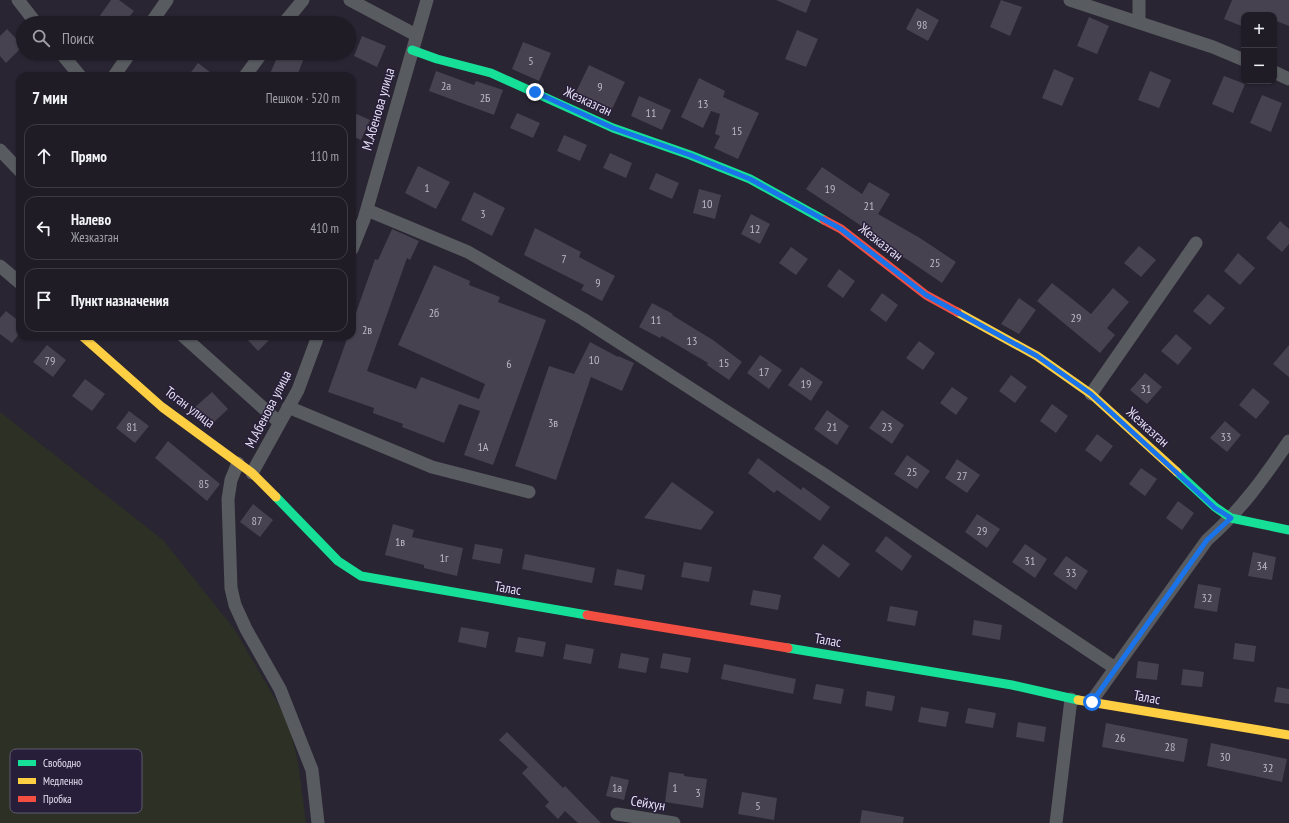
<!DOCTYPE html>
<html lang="ru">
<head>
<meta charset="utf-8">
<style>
	:root { --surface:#1f1c26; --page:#2c2932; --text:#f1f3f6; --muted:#a1a1a7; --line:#3c3a43 }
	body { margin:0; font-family:"PT Sans Narrow",sans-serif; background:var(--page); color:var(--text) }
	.controls { position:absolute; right:12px; top:12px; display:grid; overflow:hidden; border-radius:8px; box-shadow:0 1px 3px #0004 }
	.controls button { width:36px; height:36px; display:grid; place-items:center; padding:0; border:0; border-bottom:1px solid var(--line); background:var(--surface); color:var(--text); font:20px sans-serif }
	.stop { position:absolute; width:12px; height:12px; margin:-9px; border:3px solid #1a73e8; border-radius:50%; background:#fff }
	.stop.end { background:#1a73e8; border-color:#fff; box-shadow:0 1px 4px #0008 }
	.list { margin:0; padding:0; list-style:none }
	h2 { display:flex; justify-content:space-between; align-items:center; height:52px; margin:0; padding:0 16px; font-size:17px }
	h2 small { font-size:13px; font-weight:400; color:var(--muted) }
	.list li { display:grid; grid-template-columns:26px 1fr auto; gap:12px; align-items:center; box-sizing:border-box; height:64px; margin:0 8px 8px; padding:0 8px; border:1px solid var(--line); border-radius:12px }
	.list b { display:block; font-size:15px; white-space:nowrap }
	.list p { margin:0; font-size:13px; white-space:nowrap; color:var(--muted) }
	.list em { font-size:13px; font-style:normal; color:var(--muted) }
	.icon { flex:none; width:22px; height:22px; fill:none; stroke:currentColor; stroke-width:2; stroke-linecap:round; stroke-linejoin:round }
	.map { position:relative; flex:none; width:1289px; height:823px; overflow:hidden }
	.search { position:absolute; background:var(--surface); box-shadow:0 1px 3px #0004; left:16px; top:16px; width:340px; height:44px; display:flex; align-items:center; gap:10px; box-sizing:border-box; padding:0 14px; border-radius:22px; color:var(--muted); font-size:15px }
	.panel { position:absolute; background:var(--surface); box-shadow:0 1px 3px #0004; left:16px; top:72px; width:340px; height:268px; border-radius:12px }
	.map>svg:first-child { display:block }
	.green { fill:#2d3024 }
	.building { fill:#46424f }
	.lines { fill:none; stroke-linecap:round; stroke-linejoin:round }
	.street { stroke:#585b5f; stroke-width:13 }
	.fast { stroke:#16e098; stroke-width:9 }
	.slow { stroke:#ffcf43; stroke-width:9 }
	.jam { stroke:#f24e42; stroke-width:9 }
	.route { stroke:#1a73e8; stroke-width:5 }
	.labels { text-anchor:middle; stroke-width:3; stroke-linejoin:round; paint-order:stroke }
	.number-label { font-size:12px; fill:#bcb8c8 }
	.street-label { font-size:14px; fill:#e3dff1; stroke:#271f39 }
	.key { fill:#271f39; stroke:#5f5970; stroke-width:1 }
	.key-label { font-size:11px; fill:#e3dff1 }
</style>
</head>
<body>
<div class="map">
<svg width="1289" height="823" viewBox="0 0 1289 823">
	<rect width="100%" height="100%" fill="#292533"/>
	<!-- green -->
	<path class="green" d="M 0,412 L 163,540 L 235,630 L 288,721 L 298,762 L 306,823 L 0,823 Z"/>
	<!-- building -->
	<path class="building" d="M 111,0 L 119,0 L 134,11 L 124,23 L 107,23 L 99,17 Z
		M 776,0 L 811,0 L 806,13 Z
		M 1001,0 L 1022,7 L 1010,36 L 990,27 Z
		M 1232,0 L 1289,0 L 1289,26 L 1274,20 L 1274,15 L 1244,15 L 1244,27 L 1224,19 Z
		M 917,8 L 939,20 L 928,41 L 906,29 Z
		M 1089,17 L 1109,26 L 1097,54 L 1077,46 Z
		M 7,29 L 23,46 L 6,63 L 0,56 L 0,36 Z
		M 797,30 L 818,39 L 806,67 L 785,59 Z
		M 362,36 L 386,46 L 377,67 L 354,56 Z
		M 523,42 L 551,53 L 539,81 L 512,69 Z
		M 279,53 L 292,53 L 304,58 L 297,76 L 269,76 Z
		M 198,63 L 215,76 L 188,76 Z
		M 589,65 L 625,82 L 612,109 L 576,92 Z
		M 1054,69 L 1074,78 L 1062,106 L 1042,98 Z
		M 436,71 L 474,85 L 476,81 L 503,90 L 494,115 L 429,91 Z
		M 1150,71 L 1171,80 L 1159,108 L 1138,100 Z
		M 1224,76 L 1245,84 L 1233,113 L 1212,104 Z
		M 699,78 L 725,91 L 723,97 L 759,113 L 738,159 L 714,148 L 720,136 L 715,134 L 720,114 L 711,111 L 703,128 L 681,117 Z
		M 1262,95 L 1282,103 L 1271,132 L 1250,123 Z
		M 639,96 L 671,110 L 662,130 L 631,116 Z
		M 352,112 L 370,120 L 361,140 L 352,136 Z
		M 517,113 L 540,123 L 533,138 L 510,128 Z
		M 564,135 L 587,145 L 580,161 L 557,151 Z
		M 610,153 L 632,163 L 626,178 L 603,168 Z
		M 418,166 L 450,182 L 436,209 L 405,193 Z
		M 822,167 L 862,194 L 869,182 L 890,194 L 878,214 L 920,238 L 956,262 L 942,283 L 908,260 L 875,242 L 878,237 L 806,189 Z
		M 656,173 L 679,183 L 672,199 L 649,189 Z
		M 699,189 L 721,195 L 715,219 L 693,213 Z
		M 474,192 L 505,208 L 492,236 L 461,220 Z
		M 751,214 L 770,224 L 760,244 L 741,234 Z
		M 1280,221 L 1289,229 L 1289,244 L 1282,252 L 1266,238 Z
		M 535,228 L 581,252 L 579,257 L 615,276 L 602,301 L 581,290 L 584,285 L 524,255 Z
		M 392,229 L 419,241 L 410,260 L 407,258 L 367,371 L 416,389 L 421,377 L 479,399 L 485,384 L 398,345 L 434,265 L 470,281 L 469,285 L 500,297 L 498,302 L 546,320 L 493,465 L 464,455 L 480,411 L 459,404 L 444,443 L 402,427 L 403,424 L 373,413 L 374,408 L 328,392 L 348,336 L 352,336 L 352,324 L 375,259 L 378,260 Z
		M 1139,246 L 1156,260 L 1141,277 L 1124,263 Z
		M 791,247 L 808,259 L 796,275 L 779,263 Z
		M 1238,253 L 1255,268 L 1240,285 L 1224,271 Z
		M 839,269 L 855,281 L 843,298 L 827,286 Z
		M 1052,283 L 1091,314 L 1113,288 L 1129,302 L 1107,328 L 1115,335 L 1100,353 L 1037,301 Z
		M 882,293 L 898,305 L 886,322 L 870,310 Z
		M 1208,294 L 1225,308 L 1210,325 L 1193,311 Z
		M 1019,298 L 1036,310 L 1019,334 L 1001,324 Z
		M 652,303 L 673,314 L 672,315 L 713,340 L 742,362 L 729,380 L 707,365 L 708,363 L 662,336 L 660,338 L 639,327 Z
		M 6,311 L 20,322 L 20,333 L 12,343 L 0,334 L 0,318 Z
		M 1176,334 L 1192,348 L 1178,365 L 1161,351 Z
		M 244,336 L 273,336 L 258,351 Z
		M 919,341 L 935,353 L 923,370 L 906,358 Z
		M 590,342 L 618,357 L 618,356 L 634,363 L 622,391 L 591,377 L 556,480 L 515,466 L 549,366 L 574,374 Z
		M 47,345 L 66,360 L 53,377 L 33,362 Z
		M 1289,345 L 1289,377 L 1273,364 Z
		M 760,355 L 782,370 L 769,389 L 747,373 Z
		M 801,367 L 823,382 L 811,401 L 788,385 Z
		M 1145,373 L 1162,387 L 1147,404 L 1130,390 Z
		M 1011,375 L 1027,387 L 1015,403 L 999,391 Z
		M 85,379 L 105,394 L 92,411 L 72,396 Z
		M 952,387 L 968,398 L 956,415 L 940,403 Z
		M 1253,388 L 1270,402 L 1256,419 L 1239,405 Z
		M 212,392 L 228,409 L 211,425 L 194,408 Z
		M 1052,404 L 1068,416 L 1056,433 L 1040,421 Z
		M 827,410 L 849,426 L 837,445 L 814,429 Z
		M 882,410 L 904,425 L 892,444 L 869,428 Z
		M 129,411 L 149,426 L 135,443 L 116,428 Z
		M 1225,421 L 1241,435 L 1227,452 L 1210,438 Z
		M 1097,434 L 1113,446 L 1101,462 L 1085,450 Z
		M 168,441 L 220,484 L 207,501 L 155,458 Z
		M 907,455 L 930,471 L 917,489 L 894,474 Z
		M 758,458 L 801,490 L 803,487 L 830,507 L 820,521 L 777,490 L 774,493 L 748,473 Z
		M 957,459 L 980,475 L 967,493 L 945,478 Z
		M 1141,468 L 1157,479 L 1145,496 L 1129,484 Z
		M 672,482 L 714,512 L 701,530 L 644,518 Z
		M 1178,501 L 1194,513 L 1182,530 L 1166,518 Z
		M 253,504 L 273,520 L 260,537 L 240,522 Z
		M 977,514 L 1000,529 L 987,548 L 965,532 Z
		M 393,524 L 414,530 L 412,537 L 463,548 L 457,576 L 424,568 L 424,565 L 385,555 Z
		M 886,536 L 912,556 L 902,571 L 875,551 Z
		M 475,544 L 503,549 L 500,564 L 472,559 Z
		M 823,544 L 850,564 L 839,578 L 813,558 Z
		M 1025,544 L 1047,559 L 1035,578 L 1012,562 Z
		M 1253,552 L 1276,557 L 1272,580 L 1248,576 Z
		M 525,554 L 595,568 L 592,583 L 522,569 Z
		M 1066,556 L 1088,571 L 1076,590 L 1053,574 Z
		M 684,562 L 712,567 L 709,582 L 681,577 Z
		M 617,569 L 645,575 L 642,590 L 614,585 Z
		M 1198,584 L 1221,588 L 1217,612 L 1194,608 Z
		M 753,590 L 781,595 L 778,610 L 750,605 Z
		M 890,606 L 918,611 L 915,626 L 887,621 Z
		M 974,620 L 1002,625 L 1000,640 L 972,635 Z
		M 461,627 L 489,632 L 486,648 L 458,642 Z
		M 518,637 L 546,642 L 543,657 L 515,652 Z
		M 1235,643 L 1256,646 L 1254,662 L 1233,659 Z
		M 566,644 L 594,649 L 591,664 L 563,659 Z
		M 621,653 L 649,658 L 646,673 L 618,668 Z
		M 663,653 L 691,658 L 688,673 L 660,668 Z
		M 1138,661 L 1159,664 L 1157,680 L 1136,678 Z
		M 724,664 L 796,679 L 793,694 L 721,679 Z
		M 1183,669 L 1204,672 L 1202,687 L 1181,685 Z
		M 816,684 L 844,689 L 841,704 L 813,699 Z
		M 1277,687 L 1289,689 L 1289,704 L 1274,702 Z
		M 867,691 L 895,696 L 892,711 L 865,706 Z
		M 921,707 L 949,712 L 946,727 L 918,722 Z
		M 968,708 L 996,713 L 993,728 L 965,723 Z
		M 1018,722 L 1046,727 L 1044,742 L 1016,737 Z
		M 1106,723 L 1188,739 L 1184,762 L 1102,747 Z
		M 507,732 L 563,788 L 565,786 L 601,823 L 578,823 L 565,811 L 558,819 L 545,806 L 549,802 L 522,773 L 528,767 L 499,740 Z
		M 1211,743 L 1287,759 L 1282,782 L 1207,766 Z
		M 669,772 L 684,774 L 684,776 L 707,779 L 703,808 L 665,802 Z
		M 611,776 L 629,780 L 624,800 L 606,796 Z
		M 742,792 L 777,798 L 774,820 L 738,814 Z
		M 862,810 L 904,817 L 903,823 L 860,823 Z"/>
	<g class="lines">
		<!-- street -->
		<path class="street" d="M 18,0 L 36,23
			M 350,0 L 416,35
			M 1070,0 L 1213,47 L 1244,60
			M 1139,22 L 1139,0
			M 151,23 L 167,0
			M 284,23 L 303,0
			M 61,53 L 80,76
			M 1274,72 L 1289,79
			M 114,76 L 130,53
			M 245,76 L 262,53
			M 0,150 L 20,171
			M 367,210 L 468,252 L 583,319 L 825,475 L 1115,668
			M 352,249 L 364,219 L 427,0
			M 0,266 L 20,283
			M 183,336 L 280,423
			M 1091,394 L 1196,243
			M 288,407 L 432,467 L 529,492
			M 238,463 L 231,480 L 228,499 L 231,588 L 235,605 L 246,629 L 280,689 L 312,770 L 318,823
			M 252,473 L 298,390 L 318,336
			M 1091,702 L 1207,540 C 1242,509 1263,479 1289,441
			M 617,814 L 674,823
			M 1056,823 L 1071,699"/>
		<!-- fast -->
		<path class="fast" d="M 412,50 L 437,59 L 491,73 L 613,128 L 690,155 L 750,179 L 824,220
			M 1177,472 L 1215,507 L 1231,518 L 1289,530
			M 276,497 L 338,561 L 361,576 L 587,615
			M 788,648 L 1012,685 L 1078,700"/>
		<!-- slow -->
		<path class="slow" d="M 957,312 L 1037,356 L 1091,394 L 1177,472
			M 82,336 L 162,407 L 252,473 L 276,497
			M 1078,700 L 1289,735"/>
		<!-- jam -->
		<path class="jam" d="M 824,220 L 841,229 L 926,295 L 957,312
			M 587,615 L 788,648"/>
	</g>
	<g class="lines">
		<!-- route -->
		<path class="route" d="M 535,92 L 613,128 L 690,155 L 750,179 L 841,229 L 926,295 L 1037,356 L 1091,394 L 1215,508 L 1231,518 L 1207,540 L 1092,702"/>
	</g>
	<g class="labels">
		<!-- number labels -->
		<g class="number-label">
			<text x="922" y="29">98</text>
			<text x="531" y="65">5</text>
			<text x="446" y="90">2а</text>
			<text x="600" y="91">9</text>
			<text x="485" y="102">2Б</text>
			<text x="703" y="108">13</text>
			<text x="651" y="117">11</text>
			<text x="737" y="135">15</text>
			<text x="427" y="192">1</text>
			<text x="830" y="193">19</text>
			<text x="707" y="208">10</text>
			<text x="869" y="210">21</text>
			<text x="483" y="218">3</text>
			<text x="755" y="233">12</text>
			<text x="564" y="263">7</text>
			<text x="935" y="267">25</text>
			<text x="598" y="287">9</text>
			<text x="434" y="317">2б</text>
			<text x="1076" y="322">29</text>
			<text x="656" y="324">11</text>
			<text x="367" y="334">2в</text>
			<text x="692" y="345">13</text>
			<text x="594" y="364">10</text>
			<text x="50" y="365">79</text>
			<text x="724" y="367">15</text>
			<text x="509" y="368">6</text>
			<text x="764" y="376">17</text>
			<text x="806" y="388">19</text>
			<text x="1146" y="393">31</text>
			<text x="553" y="427">3в</text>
			<text x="132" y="431">81</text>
			<text x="832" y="431">21</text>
			<text x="887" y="431">23</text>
			<text x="1226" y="441">33</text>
			<text x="483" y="451">1А</text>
			<text x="912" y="476">25</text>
			<text x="962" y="480">27</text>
			<text x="204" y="488">85</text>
			<text x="257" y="525">87</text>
			<text x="982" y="535">29</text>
			<text x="400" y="546">1в</text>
			<text x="444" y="562">1г</text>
			<text x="1030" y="565">31</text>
			<text x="1262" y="570">34</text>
			<text x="1071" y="577">33</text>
			<text x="1207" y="602">32</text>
			<text x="1120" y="742">26</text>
			<text x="1170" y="751">28</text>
			<text x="1225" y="761">30</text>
			<text x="1268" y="772">32</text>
			<text x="617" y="792">1а</text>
			<text x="675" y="792">1</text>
			<text x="698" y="797">3</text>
			<text x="758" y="810">5</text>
		</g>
		<!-- street labels -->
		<g class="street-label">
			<text transform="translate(588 101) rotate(25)" y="5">Жезказган</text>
			<text transform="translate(378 109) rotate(-74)" y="5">М.Абенова улица</text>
			<text transform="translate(881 242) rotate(38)" y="5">Жезказган</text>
			<text transform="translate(190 407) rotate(37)" y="5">Тоган улица</text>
			<text transform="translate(268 409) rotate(-63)" y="5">М.Абенова улица</text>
			<text transform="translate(1148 427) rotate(42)" y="5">Жезказган</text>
			<text transform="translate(508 588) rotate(9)" y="5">Талас</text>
			<text transform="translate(828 640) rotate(9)" y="5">Талас</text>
			<text transform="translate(1147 697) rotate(10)" y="5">Талас</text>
			<text transform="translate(648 803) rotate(9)" y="5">Сейхун</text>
		</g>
	</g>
	<!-- legend -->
	<rect x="10" y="749" width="132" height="64" rx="6" class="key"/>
	<rect x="18" y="760" width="18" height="6" fill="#16e098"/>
	<rect x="18" y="778" width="18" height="6" fill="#ffcf43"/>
	<rect x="18" y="796" width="18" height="6" fill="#f24e42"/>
	<g class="key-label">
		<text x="43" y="767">Свободно</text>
		<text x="43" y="785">Медленно</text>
		<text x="43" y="803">Пробка</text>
	</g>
</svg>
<div class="controls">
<button>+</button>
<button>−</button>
</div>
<div class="stop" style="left:1092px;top:702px"></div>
<div class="stop end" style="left:535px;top:92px"></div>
<div class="search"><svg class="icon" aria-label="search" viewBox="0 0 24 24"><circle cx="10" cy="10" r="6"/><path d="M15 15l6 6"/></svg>Поиск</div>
<section class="panel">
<h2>7 мин<small>Пешком · 520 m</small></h2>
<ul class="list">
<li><svg class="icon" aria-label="ahead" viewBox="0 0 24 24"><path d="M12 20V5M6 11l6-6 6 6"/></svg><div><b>Прямо</b></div><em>110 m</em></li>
<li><svg class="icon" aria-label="left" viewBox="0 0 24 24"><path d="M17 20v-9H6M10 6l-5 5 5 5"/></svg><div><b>Налево</b><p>Жезказган</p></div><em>410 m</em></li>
<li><svg class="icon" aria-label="arrive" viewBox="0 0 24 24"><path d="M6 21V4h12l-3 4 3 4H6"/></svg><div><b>Пункт назначения</b></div></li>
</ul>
</section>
</div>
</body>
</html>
